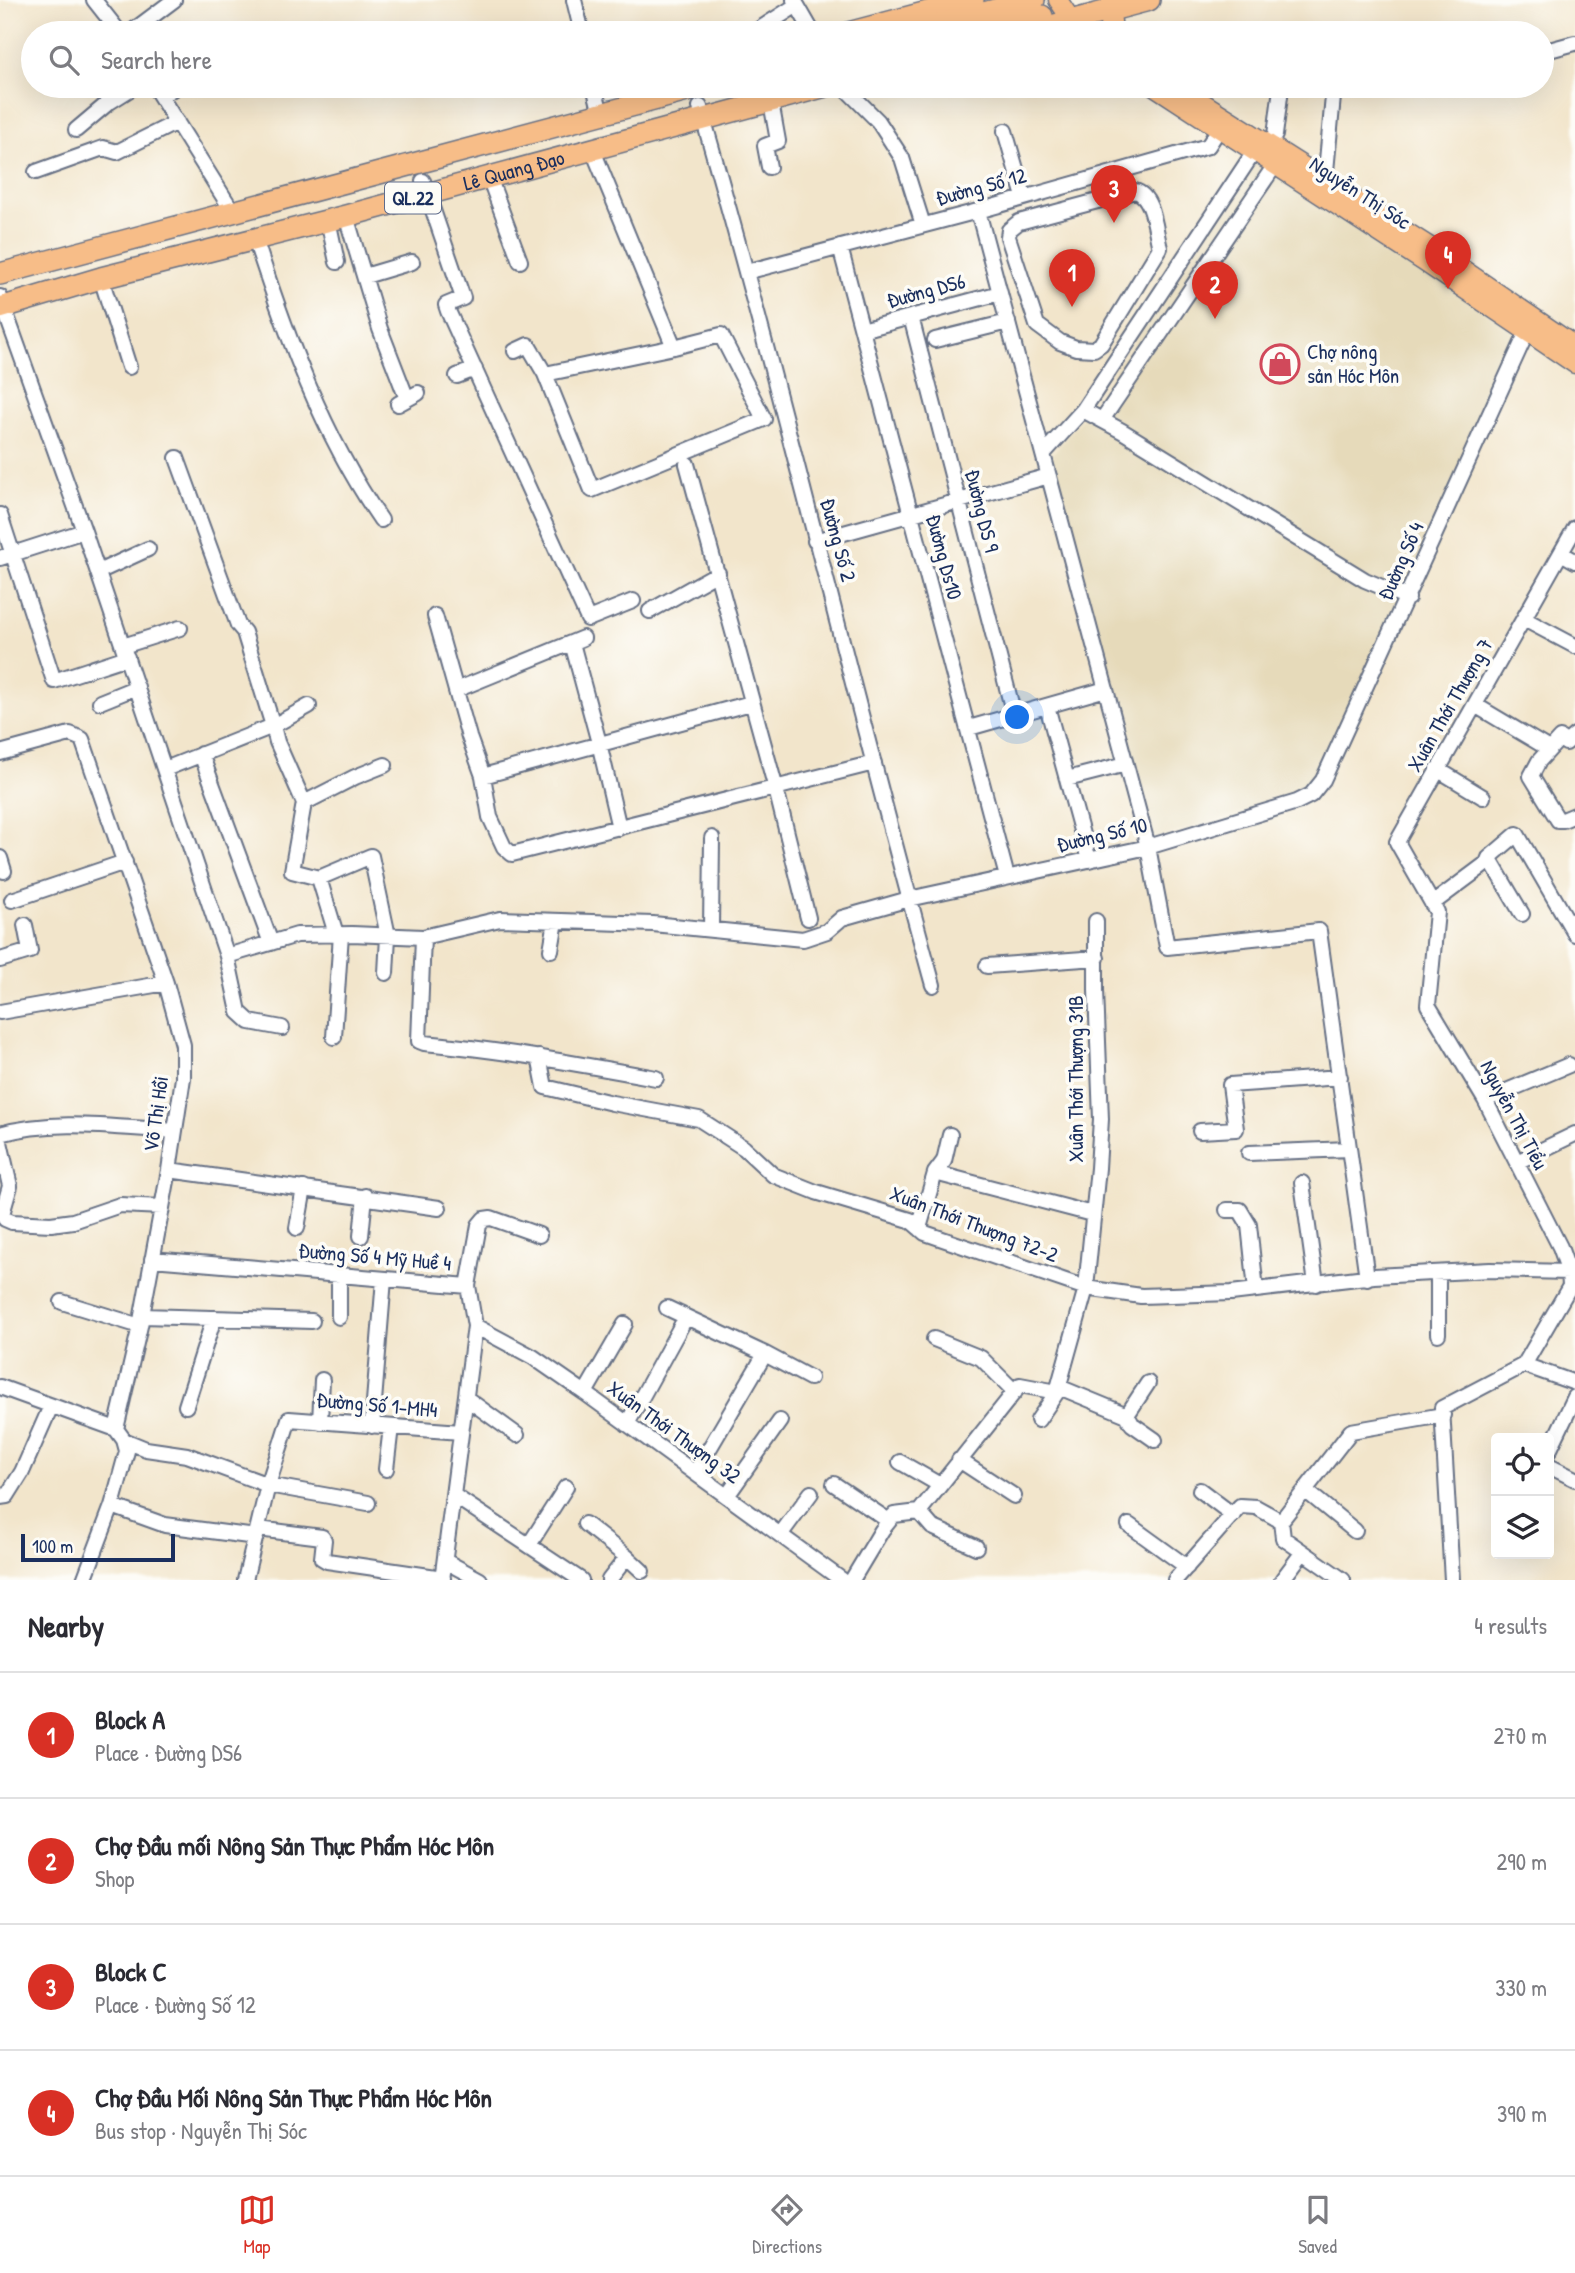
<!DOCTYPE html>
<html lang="en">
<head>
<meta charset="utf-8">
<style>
	:root { --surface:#fff; --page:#f2f2f3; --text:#2b2b33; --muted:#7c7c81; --line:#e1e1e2; --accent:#d93025 }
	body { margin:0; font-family:"Patrick Hand",sans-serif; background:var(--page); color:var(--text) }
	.controls { position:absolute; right:21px; bottom:21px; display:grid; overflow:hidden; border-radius:7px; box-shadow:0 7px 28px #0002 }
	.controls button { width:63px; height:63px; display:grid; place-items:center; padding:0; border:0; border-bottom:2px solid var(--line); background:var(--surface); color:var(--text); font:35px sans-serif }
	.scale { position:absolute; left:21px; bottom:18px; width:154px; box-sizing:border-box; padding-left:7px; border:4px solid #1b2f5e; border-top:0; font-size:19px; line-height:24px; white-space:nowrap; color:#1b2f5e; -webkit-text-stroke:5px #fdfcf7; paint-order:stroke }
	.you { position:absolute; left:1018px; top:718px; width:24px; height:24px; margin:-18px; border:5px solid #fff; border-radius:50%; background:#1a73e8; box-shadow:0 0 0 10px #1a73e833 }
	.badge { display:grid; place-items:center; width:46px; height:46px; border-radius:50%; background:var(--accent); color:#fff; font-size:23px; font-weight:700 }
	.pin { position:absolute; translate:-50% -58px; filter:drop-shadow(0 2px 4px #0008) }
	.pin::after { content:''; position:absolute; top:37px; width:24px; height:21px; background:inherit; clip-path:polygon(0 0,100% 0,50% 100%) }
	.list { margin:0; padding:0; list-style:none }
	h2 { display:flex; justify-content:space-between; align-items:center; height:91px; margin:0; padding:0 28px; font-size:30px }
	h2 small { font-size:23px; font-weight:400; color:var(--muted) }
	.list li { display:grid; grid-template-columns:46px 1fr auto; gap:21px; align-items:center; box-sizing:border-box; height:126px; padding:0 28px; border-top:2px solid var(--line) }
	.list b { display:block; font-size:26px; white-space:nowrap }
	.list p { margin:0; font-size:23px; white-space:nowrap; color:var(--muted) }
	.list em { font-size:23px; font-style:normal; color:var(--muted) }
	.icon { flex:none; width:38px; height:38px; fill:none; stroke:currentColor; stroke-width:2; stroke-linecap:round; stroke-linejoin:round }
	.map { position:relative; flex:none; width:1575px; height:1580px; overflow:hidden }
	.search { position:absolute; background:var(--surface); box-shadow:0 7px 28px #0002; left:21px; right:21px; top:21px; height:77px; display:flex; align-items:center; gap:18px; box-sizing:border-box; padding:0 24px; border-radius:38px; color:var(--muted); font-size:26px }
	.sheet { height:595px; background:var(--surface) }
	nav { display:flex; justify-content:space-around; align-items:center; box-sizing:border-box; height:98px; border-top:2px solid var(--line); background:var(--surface); font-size:19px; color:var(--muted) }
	nav a { display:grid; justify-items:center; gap:4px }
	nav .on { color:var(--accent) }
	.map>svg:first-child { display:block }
	.built { fill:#e6daba }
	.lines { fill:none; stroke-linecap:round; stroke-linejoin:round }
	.minor-casing { stroke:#666f84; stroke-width:18 }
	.major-casing { stroke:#666f84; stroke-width:21 }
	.highway-casing { stroke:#666f84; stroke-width:24 }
	.minor { stroke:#fff; stroke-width:14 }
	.major { stroke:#f7bd88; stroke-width:18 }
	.highway { stroke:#f7bd88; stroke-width:21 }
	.labels { text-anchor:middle; stroke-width:7; stroke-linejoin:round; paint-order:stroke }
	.shield { fill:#fdfcf7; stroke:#5f6c8c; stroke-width:2 }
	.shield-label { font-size:19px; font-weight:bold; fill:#1b2f5e }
	.street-label { font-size:21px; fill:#1b2f5e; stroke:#fdfcf7 }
	.poi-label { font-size:21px; fill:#1b2f5e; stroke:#fdfcf7; text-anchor:start }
</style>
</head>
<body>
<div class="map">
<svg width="1575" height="1580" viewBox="0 0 1575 1580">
	<rect width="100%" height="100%" fill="#fdfcf7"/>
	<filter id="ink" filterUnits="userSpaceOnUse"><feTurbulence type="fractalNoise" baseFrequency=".0143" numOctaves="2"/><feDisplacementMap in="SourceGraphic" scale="14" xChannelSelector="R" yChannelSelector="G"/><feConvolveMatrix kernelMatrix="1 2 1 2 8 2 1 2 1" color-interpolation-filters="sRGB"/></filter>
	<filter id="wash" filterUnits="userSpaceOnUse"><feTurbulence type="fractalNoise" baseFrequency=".00686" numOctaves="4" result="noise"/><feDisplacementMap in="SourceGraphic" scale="28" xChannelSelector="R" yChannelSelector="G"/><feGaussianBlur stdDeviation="1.57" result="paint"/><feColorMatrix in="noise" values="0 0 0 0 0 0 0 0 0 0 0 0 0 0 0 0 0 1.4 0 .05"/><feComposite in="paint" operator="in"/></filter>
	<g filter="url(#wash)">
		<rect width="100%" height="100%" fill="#f2e5cb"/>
		<!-- built -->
		<path class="built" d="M 1255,158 L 1515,331 L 1518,340 L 1319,779 L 1302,795 L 1151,840 L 1051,456 L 1091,407 Z"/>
	</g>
	<g filter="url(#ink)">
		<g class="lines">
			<!-- minor casing -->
			<g class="minor-casing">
				<path id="minor" d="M 94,0 L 120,33
					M 574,0 L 582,33
					M 794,0 L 813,33
					M 758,30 L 797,5
					M 130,33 L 174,0
					M 1542,52 L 1575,43
					M 154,86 L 233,212
					M 594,86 L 601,114
					M 843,86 L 878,121 L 902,158 L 923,225
					M 161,96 L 177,86
					M 700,107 C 784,398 852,693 933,985
					M 76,130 L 108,103 L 135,86
					M 1005,131 L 1024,197
					M 1269,146 L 1275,135 L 1280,96
					M 592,148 L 674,347
					M 769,167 L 765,146 L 778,141 L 771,102
					M 36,172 L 103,148 L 117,152 L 177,122
					M 489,177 L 520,261
					M 423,181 L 463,298 L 446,305 L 448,311 L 588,619 L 633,601
					M 1325,182 L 1334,86
					M 1135,191 C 1154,196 1155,231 1160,248 L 1101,344 L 1094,349 L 1076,348 L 1060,342 L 1037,325 L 1008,237 L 1009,230 L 1019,222 Z
					M 978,211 L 1148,847 L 1167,947 L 1319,931 L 1367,1278
					M 346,216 L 380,329 L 407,399
					M 328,220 L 337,262
					M 255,239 C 287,337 322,434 381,520
					M 840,247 L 1007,877
					M 746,272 L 978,211 L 1208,146 L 1219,129
					M 365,276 L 412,262
					M 101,278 L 129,367
					M 0,297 L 84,531 L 227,956 L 297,935 L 352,934 L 423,937 L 500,919 L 653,924 L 803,939 L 827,931 L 842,918 L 909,899 L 1148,847 L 1297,802 L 1311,795 L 1323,780 L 1527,332
					M 911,317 L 1014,715
					M 862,330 L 1000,293
					M 935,340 L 1008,322
					M 515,351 L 528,345 L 545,374 L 592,490 L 764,419 L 721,335 L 674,347 L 545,374
					M 457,376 L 475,369
					M 398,404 L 418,393
					M 1083,410 L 1122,431 L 1365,580 L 1408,598
					M 1102,420 L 1275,165
					M 1043,454 L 1083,410 L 1254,152
					M 177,458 L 238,625 L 244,632 L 273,726 L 309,706
					M 687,464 L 776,789 L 808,918
					M 0,515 L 54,681 L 127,657
					M 815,541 L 1049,476
					M 1561,553 L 1575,561
					M 0,558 L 84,531
					M 98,572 L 148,549
					M 650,611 L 718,573
					M 435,616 L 469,737 L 483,776 L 490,817 L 504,847 L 512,854 L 874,763
					M 1524,619 L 1575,646
					M 572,643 L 599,743 L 619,828
					M 123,646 L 180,628
					M 456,690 L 583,638
					M 100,702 L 137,687
					M 1475,705 L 1549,749
					M 1047,706 L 1089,860
					M 969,728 L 1106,689
					M 1575,735 L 1566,743 L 1560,738 L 1539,761 L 1531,776 L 1558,820 L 1563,820 L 1575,815
					M 0,753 L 70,734 L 82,739 L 166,983 L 183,1045 L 183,1078 L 169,1170 L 140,1326 L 116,1429 L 124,1440 L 127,1451 L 112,1506 L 84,1580
					M 201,754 L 271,943
					M 165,769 L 273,726 L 277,742 L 304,803 L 355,777 L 385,765
					M 1437,769 L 1483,797
					M 483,776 L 751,703
					M 1067,779 L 1126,764
					M 304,803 L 292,871 L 319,878
					M 0,858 L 4,871
					M 1489,858 L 1522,914
					M 12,900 L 125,862
					M 1432,904 L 1487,863 L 1489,858 L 1517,834 L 1575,934
					M 711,930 L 712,838
					M 336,934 L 319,878 L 371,856 L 388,936 L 386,973
					M 423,937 L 419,1041 L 424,1043 C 502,1050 579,1064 656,1078
					M 551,950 L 556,921
					M 227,956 L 239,1012 L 250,1022 L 282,1028
					M 0,960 L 30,951 L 25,925
					M 987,966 L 1097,958
					M 0,1012 L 166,983
					M 334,1037 L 341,934
					M 539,1057 L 545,1087 L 612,1103 L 699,1119 L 744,1148 L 773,1175 L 816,1192 L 910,1220 L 925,1233 L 1086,1288 L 1141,1296 L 1231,1293 L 1374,1276 L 1490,1270 L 1569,1272
					M 1485,1100 L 1569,1065
					M 1200,1131 L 1236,1129 L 1230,1085 L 1340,1077
					M 0,1134 C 55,1118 118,1128 175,1131
					M 0,1142 L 10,1186 L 2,1214 L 5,1219 L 12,1222 L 51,1224 L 73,1221 L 120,1205 L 162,1207
					M 1249,1153 L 1349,1149
					M 1517,1162 L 1575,1134
					M 169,1170 L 439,1208
					M 935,1173 L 1092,1214
					M 1302,1183 L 1316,1284
					M 1227,1210 L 1240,1210 L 1249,1225 L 1256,1290
					M 297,1228 L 304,1188
					M 919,1228 L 935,1173 L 944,1161 L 950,1135
					M 361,1236 L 365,1196
					M 152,1259 L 468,1286 L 475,1326 L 442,1580
					M 1438,1273 L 1438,1334
					M 468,1286 L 479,1225 L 484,1219 L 491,1218 L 539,1235
					M 62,1302 L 140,1326
					M 667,1308 L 765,1354
					M 142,1316 L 312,1321
					M 339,1317 L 339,1275
					M 475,1326 L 533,1357 L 585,1393 L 842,1580
					M 934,1339 L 981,1358 L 1015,1392
					M 1524,1365 L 1575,1383
					M 0,1387 L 116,1429
					M 1059,1387 L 1127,1415 L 1148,1383
					M 585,1393 L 625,1324
					M 466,1398 L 517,1435
					M 186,1406 L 214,1318
					M 1127,1415 L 1132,1424 L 1155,1440
					M 1038,1420 L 1057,1392
					M 320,1422 L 322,1380
					M 627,1424 L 686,1317
					M 372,1426 L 384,1279
					M 124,1440 L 146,1449 L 187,1455 L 268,1485 L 368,1503
					M 1549,1451 L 1575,1397
					M 959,1460 L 1014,1496
					M 900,1462 L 940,1485
					M 1549,1466 L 1575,1479
					M 386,1469 L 391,1427
					M 695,1473 L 765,1354 L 810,1378
					M 834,1484 L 889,1521
					M 1200,1490 L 1233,1515
					M 1305,1490 L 1355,1531
					M 453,1495 L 581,1580
					M 727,1496 L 780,1421
					M 0,1497 L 7,1496 L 22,1472 L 51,1406
					M 112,1506 L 165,1525 L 256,1537
					M 919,1512 L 932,1527 L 976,1547
					M 1281,1521 L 1283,1538 L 1343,1580
					M 585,1524 L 627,1557 L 609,1580
					M 1129,1525 L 1187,1567
					M 258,1529 L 322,1537 L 324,1540 L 322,1558 L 327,1561 L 443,1578
					M 780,1535 L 811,1493
					M 529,1545 L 566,1487
					M 627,1557 L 642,1571
					M 445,1561 L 480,1580
					M 245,1580 L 268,1485 L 289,1419 L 461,1432
					M 852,1580 L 882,1530 L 894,1515 L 919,1512 L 1020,1385 L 1057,1392 L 1086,1288 L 1098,1168 L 1101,1119 L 1096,990 L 1096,921
					M 1175,1580 L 1240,1506 L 1256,1507 L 1281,1521 L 1351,1431 L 1443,1415
					M 1282,1580 L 1303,1552
					M 1452,1580 L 1442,1408 L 1524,1365 L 1570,1286 L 1569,1272 L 1560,1247 L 1485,1100 L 1428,1005 L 1437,912 L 1397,842 L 1575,528"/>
			</g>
			<!-- major casing -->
			<g class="major-casing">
				<path id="major" d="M 1058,0 L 1072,21 L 1088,33
					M 1154,86 L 1424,262 L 1575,364
					M 1177,86 L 1432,248 L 1575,346"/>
			</g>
			<!-- highway casing -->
			<g class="highway-casing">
				<g id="highway">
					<path d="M 848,33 L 973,0"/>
					<path d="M 905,33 L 1034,0"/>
					<path d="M 977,33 L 1042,16"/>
					<path d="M 1025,33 L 1149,0"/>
					<path d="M 1112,33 L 1109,11 L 1113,0"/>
					<path d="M 0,274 L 706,86"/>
					<path id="s1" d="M 0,308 L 101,278 L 346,216 L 826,86"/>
				</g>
			</g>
			<!-- minor -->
			<use href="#minor" class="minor"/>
			<!-- major -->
			<use href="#major" class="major"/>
			<!-- highway -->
			<use href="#highway" class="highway"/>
		</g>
	</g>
	<!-- icons -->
	<defs>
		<g id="shop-ring" transform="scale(2.0125)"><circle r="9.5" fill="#fdfcf7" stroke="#d1495b" stroke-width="1.5"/><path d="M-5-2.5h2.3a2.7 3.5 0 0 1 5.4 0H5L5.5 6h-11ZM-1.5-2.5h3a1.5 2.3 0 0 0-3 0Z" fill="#d1495b"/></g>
	</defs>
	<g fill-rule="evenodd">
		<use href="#shop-ring" x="1280" y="364"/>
	</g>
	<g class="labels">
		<!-- shield labels -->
		<rect class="shield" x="385" y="182.5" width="56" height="31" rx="5"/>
		<g class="shield-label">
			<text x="413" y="205">QL.22</text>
		</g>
		<!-- street labels -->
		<g class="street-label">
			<text dy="7" stroke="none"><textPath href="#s1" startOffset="532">Lê Quang Đạo</textPath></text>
			<text transform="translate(981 187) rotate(-15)" y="7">Đường Số 12</text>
			<text transform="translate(1360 193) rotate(33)" y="7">Nguyễn Thị Sóc</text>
			<text transform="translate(926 291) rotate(-15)" y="7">Đường DS6</text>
			<text transform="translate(982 511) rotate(76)" y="7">Đường DS 9</text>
			<text transform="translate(838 540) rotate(75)" y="7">Đường Số 2</text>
			<text transform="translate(944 557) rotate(75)" y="7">Đường Ds10</text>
			<text transform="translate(1401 561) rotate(-66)" y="7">Đường Số 4</text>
			<text transform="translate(1450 705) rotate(-60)" y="7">Xuân Thới Thượng 7</text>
			<text transform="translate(1102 835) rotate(-13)" y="7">Đường Số 10</text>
			<text transform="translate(1076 1079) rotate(-90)" y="7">Xuân Thới Thượng 31B</text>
			<text transform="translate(156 1114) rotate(-82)" y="7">Võ Thị Hồi</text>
			<text transform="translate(1514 1115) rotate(62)" y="7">Nguyễn Thị Tiểu</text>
			<text transform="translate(974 1224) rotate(21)" y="7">Xuân Thới Thượng 72-2</text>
			<text transform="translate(375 1257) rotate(5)" y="7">Đường Số 4 Mỹ Huề 4</text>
			<text transform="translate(377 1405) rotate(5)" y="7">Đường Số 1-MH4</text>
			<text transform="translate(674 1432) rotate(36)" y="7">Xuân Thới Thượng 32</text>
		</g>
		<!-- poi labels -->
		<g class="poi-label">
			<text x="1307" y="359">Chợ nông<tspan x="1307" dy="24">sản Hóc Môn</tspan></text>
		</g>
	</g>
</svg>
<div class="controls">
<button><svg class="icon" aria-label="locate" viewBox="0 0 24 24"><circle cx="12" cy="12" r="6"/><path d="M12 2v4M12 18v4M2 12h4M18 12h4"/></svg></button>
<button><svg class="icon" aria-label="layers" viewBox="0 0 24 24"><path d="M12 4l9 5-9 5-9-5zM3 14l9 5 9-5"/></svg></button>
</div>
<div class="scale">100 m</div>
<div class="you"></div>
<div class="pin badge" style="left:1072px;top:307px">1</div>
<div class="pin badge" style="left:1215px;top:319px">2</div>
<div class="pin badge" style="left:1114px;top:223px">3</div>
<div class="pin badge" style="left:1448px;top:289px">4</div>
<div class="search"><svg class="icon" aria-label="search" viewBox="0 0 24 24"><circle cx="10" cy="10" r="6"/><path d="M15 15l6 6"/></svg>Search here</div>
</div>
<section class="sheet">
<h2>Nearby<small>4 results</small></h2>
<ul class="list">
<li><span class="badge">1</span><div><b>Block A</b><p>Place · Đường DS6</p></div><em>270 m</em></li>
<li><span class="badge">2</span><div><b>Chợ Đầu mối Nông Sản Thực Phẩm Hóc Môn</b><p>Shop</p></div><em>290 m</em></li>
<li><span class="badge">3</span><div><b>Block C</b><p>Place · Đường Số 12</p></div><em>330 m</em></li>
<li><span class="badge">4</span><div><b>Chợ Đầu Mối Nông Sản Thực Phẩm Hóc Môn</b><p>Bus stop · Nguyễn Thị Sóc</p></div><em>390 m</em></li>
</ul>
</section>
<nav>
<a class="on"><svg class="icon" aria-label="map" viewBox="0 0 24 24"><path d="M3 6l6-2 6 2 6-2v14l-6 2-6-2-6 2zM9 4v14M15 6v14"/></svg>Map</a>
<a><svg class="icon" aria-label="directions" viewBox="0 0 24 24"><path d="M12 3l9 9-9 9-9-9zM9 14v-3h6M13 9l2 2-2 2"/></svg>Directions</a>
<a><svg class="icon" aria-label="saved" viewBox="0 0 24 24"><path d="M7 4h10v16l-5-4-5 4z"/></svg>Saved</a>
</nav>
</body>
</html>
